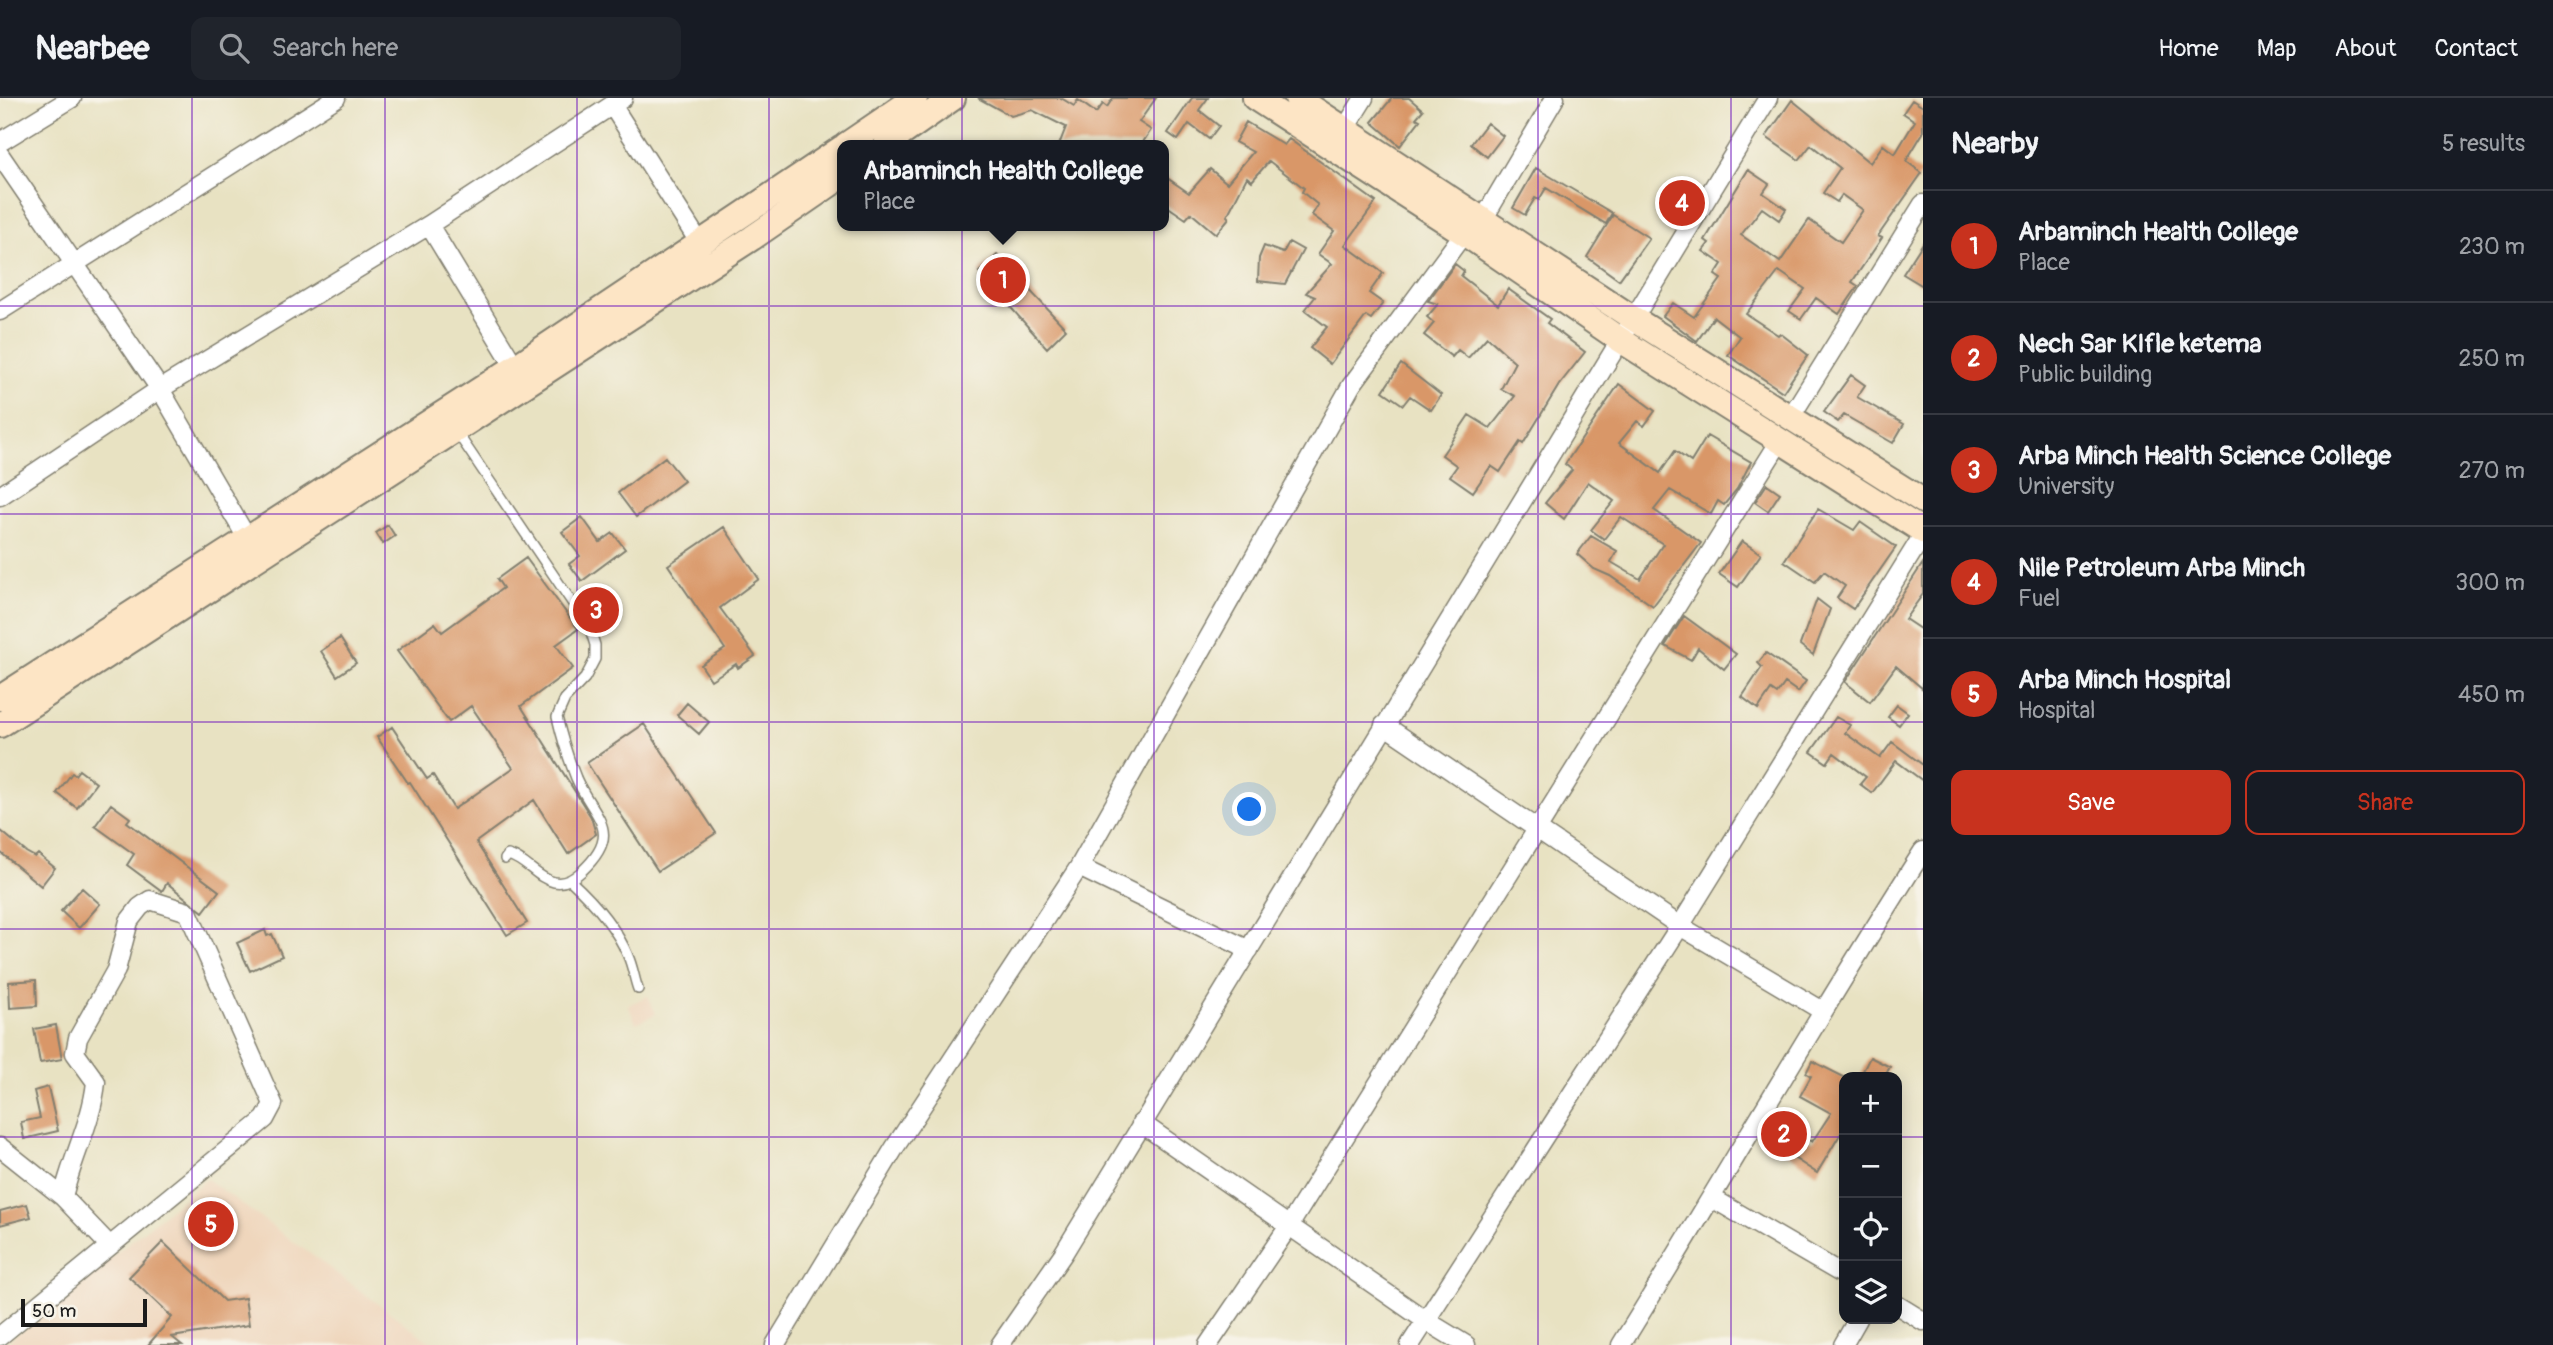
<!DOCTYPE html>
<html lang="en">
<head>
<meta charset="utf-8">
<style>
	:root { --surface:#171b24; --page:#20242c; --text:#f1f3f6; --muted:#9ea1a6; --line:#363941; --accent:#c8321e }
	body { margin:0; font-family:Pangolin,sans-serif; background:var(--page); color:var(--text) }
	.controls { position:absolute; right:21px; bottom:21px; display:grid; overflow:hidden; border-radius:14px; box-shadow:0 4px 18px #0003 }
	.controls button { width:63px; height:63px; display:grid; place-items:center; padding:0; border:0; border-bottom:2px solid var(--line); background:var(--surface); color:var(--text); font:35px sans-serif }
	.scale { position:absolute; left:21px; bottom:18px; width:126px; box-sizing:border-box; padding-left:7px; border:4px solid #1c1c1c; border-top:0; font-size:19px; line-height:24px; white-space:nowrap; color:#1c1c1c; -webkit-text-stroke:5px #f7f3e8; paint-order:stroke }
	.you { position:absolute; left:1250px; top:712px; width:24px; height:24px; margin:-18px; border:5px solid #fff; border-radius:50%; background:#1a73e8; box-shadow:0 0 0 10px #1a73e833 }
	.badge { display:grid; place-items:center; width:46px; height:46px; border-radius:50%; background:var(--accent); color:#fff; font-size:23px; font-weight:700 }
	.pin { position:absolute; translate:-50% -50%; border:4px solid #fff; box-shadow:0 2px 7px #0006 }
	.popup { position:absolute; left:837px; top:42px; width:332px; height:91px; box-sizing:border-box; display:grid; place-content:center; border-radius:14px; background:var(--surface); filter:drop-shadow(0 2px 5px #0005); font-size:23px; white-space:nowrap; color:var(--muted) }
	.popup b { font-size:26px; color:var(--text) }
	.popup::after { content:''; position:absolute; left:50%; top:100%; margin-left:-14px; border:14px solid transparent; border-top-color:var(--surface) }
	.list { margin:0; padding:0; list-style:none }
	h2 { display:flex; justify-content:space-between; align-items:center; height:91px; margin:0; padding:0 28px; font-size:30px }
	h2 small { font-size:23px; font-weight:400; color:var(--muted) }
	.list li { display:grid; grid-template-columns:46px 1fr auto; gap:21px; align-items:center; box-sizing:border-box; height:112px; padding:0 28px; border-top:2px solid var(--line) }
	.list b { display:block; font-size:26px; white-space:nowrap }
	.list p { margin:0; font-size:23px; white-space:nowrap; color:var(--muted) }
	.list em { font-size:23px; font-style:normal; color:var(--muted) }
	.actions { display:flex; gap:14px; padding:21px 28px }
	.actions a { flex:1; padding:16px 0; border:2px solid var(--accent); border-radius:14px; text-align:center; font-size:24px; color:var(--accent) }
	.actions .main { background:var(--accent); color:#fff }
	.icon { flex:none; width:38px; height:38px; fill:none; stroke:currentColor; stroke-width:2; stroke-linecap:round; stroke-linejoin:round }
	.map { position:relative; flex:none; width:1923px; height:1247px; overflow:hidden }
	header { display:flex; align-items:center; gap:42px; box-sizing:border-box; height:98px; padding:0 35px; background:var(--surface); border-bottom:2px solid var(--line) }
	header strong { font-size:33px }
	nav { display:flex; gap:38px; margin-inline-start:auto; font-size:24px }
	.search { width:490px; height:63px; background:var(--page); display:flex; align-items:center; gap:18px; box-sizing:border-box; padding:0 24px; border-radius:14px; color:var(--muted); font-size:26px }
	main { display:flex }
	aside { flex:1; background:var(--surface) }
	.map>svg:first-child { display:block }
	.built { fill:#efd6bc }
	.building { fill:#d99768 }
	.lines { fill:none; stroke-linecap:round; stroke-linejoin:round }
	.lane-casing { stroke:#827f6f; stroke-width:12 }
	.street-casing { stroke:#827f6f; stroke-width:21 }
	.secondary-casing { stroke:#827f6f; stroke-width:28 }
	.lane { stroke:#fff; stroke-width:9 }
	.street { stroke:#fff; stroke-width:18 }
	.secondary { stroke:#fde5c5; stroke-width:24 }
	.grid { fill:none; stroke:#7b2cbf; stroke-width:2; stroke-opacity:0.55 }
</style>
</head>
<body>
<header>
<strong>Nearbee</strong>
<div class="search"><svg class="icon" aria-label="search" viewBox="0 0 24 24"><circle cx="10" cy="10" r="6"/><path d="M15 15l6 6"/></svg>Search here</div>
<nav><a>Home</a><a>Map</a><a>About</a><a>Contact</a></nav>
</header>
<main>
<div class="map">
<svg width="1923" height="1247" viewBox="0 0 1923 1247">
	<rect width="100%" height="100%" fill="#f7f3e8"/>
	<filter id="ink" filterUnits="userSpaceOnUse"><feTurbulence type="fractalNoise" baseFrequency=".0143" numOctaves="2"/><feDisplacementMap in="SourceGraphic" scale="14" xChannelSelector="R" yChannelSelector="G"/><feConvolveMatrix kernelMatrix="1 2 1 2 8 2 1 2 1" color-interpolation-filters="sRGB"/></filter>
	<filter id="wash" filterUnits="userSpaceOnUse"><feTurbulence type="fractalNoise" baseFrequency=".00686" numOctaves="4" result="noise"/><feDisplacementMap in="SourceGraphic" scale="28" xChannelSelector="R" yChannelSelector="G"/><feGaussianBlur stdDeviation="1.57" result="paint"/><feColorMatrix in="noise" values="0 0 0 0 0 0 0 0 0 0 0 0 0 0 0 0 0 1.4 0 .05"/><feComposite in="paint" operator="in"/></filter>
	<g filter="url(#wash)">
		<rect width="100%" height="100%" fill="#e8e2c2"/>
		<!-- built -->
		<path class="built" d="M 648,898 L 656,916 L 636,925 L 628,907 Z
			M 207,1081 L 331,1171 L 434,1247 L 4,1247 Z"/>
		<g id="blocks">
			<!-- building -->
			<path class="building" d="M 978,0 L 1061,0 L 1074,8 L 1078,2 L 1096,15 L 1103,6 L 1107,9 L 1113,0 L 1156,0 L 1139,24 L 1151,32 L 1141,47 L 1059,47 L 1066,29 L 1032,12 L 1011,18 Z
				M 1192,0 L 1208,0 L 1199,12 L 1219,28 L 1209,41 L 1189,26 L 1178,42 L 1168,35 Z
				M 1392,0 L 1409,0 L 1423,12 L 1416,20 L 1420,22 L 1400,48 L 1372,24 Z
				M 1792,2 L 1870,65 L 1883,47 L 1895,56 L 1915,23 L 1903,15 L 1912,2 L 1923,9 L 1923,35 L 1906,63 L 1922,75 L 1878,138 L 1882,140 L 1852,184 L 1858,188 L 1839,216 L 1816,200 L 1801,221 L 1789,213 L 1805,191 L 1779,173 L 1746,216 L 1778,237 L 1780,235 L 1808,257 L 1783,294 L 1728,257 L 1740,239 L 1714,219 L 1697,243 L 1663,218 L 1673,205 L 1694,219 L 1721,181 L 1715,177 L 1722,166 L 1703,153 L 1709,145 L 1705,142 L 1748,72 L 1769,86 L 1763,95 L 1786,111 L 1779,122 L 1762,110 L 1741,137 L 1780,164 L 1809,122 L 1841,144 L 1863,112 L 1842,97 L 1837,104 L 1823,95 L 1840,70 L 1811,47 L 1799,62 L 1766,39 Z
				M 1246,24 L 1284,47 L 1289,41 L 1376,104 L 1345,147 L 1383,175 L 1369,195 L 1383,205 L 1371,221 L 1366,218 L 1330,266 L 1310,250 L 1327,229 L 1305,212 L 1315,199 L 1306,195 L 1332,166 L 1318,156 L 1334,133 L 1312,117 L 1318,107 L 1302,94 L 1304,90 L 1269,63 L 1252,83 L 1247,79 L 1227,118 L 1229,120 L 1216,136 L 1191,115 L 1186,121 L 1164,106 L 1164,78 L 1189,95 L 1210,71 L 1227,85 L 1253,54 L 1235,44 Z
				M 1487,25 L 1503,38 L 1487,59 L 1471,46 Z
				M 1536,70 L 1612,115 L 1606,126 L 1546,90 L 1539,102 L 1535,100 L 1525,117 L 1513,110 Z
				M 1613,117 L 1649,140 L 1619,182 L 1587,159 Z
				M 1289,144 L 1303,152 L 1285,186 L 1258,183 L 1259,160 L 1264,148 L 1283,155 Z
				M 1923,145 L 1923,188 L 1903,176 Z
				M 997,157 L 1066,231 L 1047,250 L 979,174 Z
				M 1455,166 L 1464,173 L 1461,178 L 1498,207 L 1508,191 L 1550,221 L 1547,225 L 1585,254 L 1559,287 L 1523,346 L 1520,344 L 1500,374 L 1491,368 L 1473,394 L 1450,378 L 1457,368 L 1442,357 L 1469,317 L 1490,330 L 1515,298 L 1501,291 L 1515,264 L 1487,239 L 1468,260 L 1458,252 L 1452,259 L 1424,237 L 1434,225 L 1427,219 L 1438,206 L 1428,203 Z
				M 1401,266 L 1441,297 L 1431,312 L 1410,298 L 1403,307 L 1383,293 Z
				M 1851,277 L 1865,287 L 1857,299 L 1904,326 L 1893,345 L 1844,317 L 1838,324 L 1824,314 Z
				M 1619,286 L 1655,313 L 1644,328 L 1637,323 L 1619,345 L 1660,375 L 1675,353 L 1691,364 L 1707,338 L 1751,364 L 1737,391 L 1724,407 L 1718,403 L 1711,416 L 1670,392 L 1654,412 L 1701,445 L 1653,508 L 1610,478 L 1594,471 L 1577,456 L 1591,438 L 1617,453 L 1611,464 L 1640,481 L 1663,446 L 1621,419 L 1604,441 L 1591,432 L 1614,403 L 1588,384 L 1564,421 L 1545,405 L 1572,372 L 1565,366 Z
				M 665,359 L 684,383 L 636,419 L 618,395 Z
				M 1767,386 L 1780,395 L 1768,413 L 1755,404 Z
				M 1818,411 L 1854,432 L 1860,424 L 1896,449 L 1853,511 L 1837,500 L 1845,488 L 1824,473 L 1815,484 L 1784,463 Z
				M 582,419 L 600,444 L 613,435 L 625,451 L 582,483 L 569,466 L 580,458 L 562,434 Z
				M 388,427 L 395,438 L 383,446 L 376,435 Z
				M 724,429 L 759,481 L 720,510 L 755,558 L 738,570 L 736,566 L 711,582 L 701,567 L 725,551 L 668,467 Z
				M 1742,443 L 1761,456 L 1738,489 L 1719,476 Z
				M 526,460 L 578,531 L 556,547 L 573,570 L 521,608 L 591,719 L 596,736 L 568,756 L 534,702 L 476,744 L 527,825 L 507,837 L 410,684 L 408,685 L 377,639 L 392,629 L 427,681 L 433,677 L 454,711 L 513,670 L 471,608 L 449,624 L 397,553 L 435,525 L 442,534 L 503,490 L 497,481 Z
				M 1923,465 L 1923,496 L 1905,521 L 1923,533 L 1923,591 L 1896,568 L 1870,604 L 1845,584 Z
				M 1817,501 L 1830,511 L 1813,557 L 1800,547 Z
				M 1684,518 L 1736,556 L 1724,571 L 1698,550 L 1691,562 L 1665,548 Z
				M 340,540 L 356,565 L 337,578 L 321,553 Z
				M 1766,555 L 1806,583 L 1798,594 L 1785,585 L 1777,596 L 1771,592 L 1758,611 L 1742,599 L 1762,569 L 1758,565 Z
				M 687,605 L 709,624 L 699,636 L 677,617 Z
				M 1897,607 L 1908,615 L 1899,627 L 1888,619 Z
				M 1836,619 L 1850,627 L 1845,635 L 1880,660 L 1892,644 L 1923,667 L 1923,683 L 1896,663 L 1872,695 L 1860,686 L 1866,679 L 1834,655 L 1827,665 L 1811,654 Z
				M 644,626 L 716,735 L 658,773 L 587,665 Z
				M 79,672 L 96,685 L 77,710 L 57,695 L 72,675 L 75,677 Z
				M 111,706 L 130,720 L 127,724 L 219,793 L 203,814 L 167,785 L 162,793 L 127,767 L 134,756 L 95,728 Z
				M 0,732 L 26,754 L 35,759 L 38,756 L 55,770 L 41,788 L 0,754 Z
				M 82,790 L 100,806 L 79,830 L 61,813 Z
				M 265,832 L 267,838 L 272,836 L 282,858 L 250,873 L 237,845 Z
				M 36,882 L 37,908 L 10,910 L 9,884 Z
				M 56,927 L 62,961 L 40,965 L 34,931 Z
				M 1870,959 L 1890,969 L 1884,979 L 1860,979 Z
				M 1812,963 L 1844,979 L 1844,1030 L 1817,1075 L 1766,1042 L 1778,1023 L 1812,1044 L 1831,1015 L 1800,998 L 1811,978 L 1806,975 Z
				M 48,989 L 58,1033 L 24,1041 L 21,1024 L 40,1020 L 34,993 Z
				M 27,1106 L 31,1119 L 0,1127 L 0,1113 Z
				M 163,1144 L 224,1203 L 245,1200 L 249,1227 L 172,1239 L 182,1247 L 148,1247 L 172,1219 L 129,1179 Z"/>
		</g>
	</g>
	<g filter="url(#ink)">
		<use href="#blocks" fill-opacity="0" stroke="#827f6f" stroke-width="2"/>
		<g class="lines">
			<!-- lane casing -->
			<g class="lane-casing">
				<path id="lane" d="M 456,333 L 590,531 L 595,547 L 595,561 L 585,580 L 565,601 L 557,619 C 562,640 568,660 576,680 C 593,719 625,733 582,773 C 574,780 566,786 554,784 C 538,781 525,761 508,757 L 505,761
					M 571,783 C 594,804 616,829 628,858 C 633,869 634,880 638,891"/>
			</g>
			<!-- street casing -->
			<g class="street-casing">
				<path id="street" d="M 612,7 L 701,147
					M 1344,32 L 1364,0
					M 0,44 L 72,0
					M 0,57 L 160,291 L 247,440
					M 1484,120 L 1555,0
					M 429,127 L 515,269
					M 0,213 L 336,0
					M 1790,320 L 1923,106
					M 0,398 L 160,291 L 429,127 L 623,0
					M 1384,627 L 1680,828 L 1821,912
					M 1079,769 L 1249,852
					M 1141,1025 L 1425,1222 L 1466,1247
					M 0,1049 L 63,1099 L 110,1148
					M 1712,1100 L 1844,1177
					M 1897,1207 L 1923,1223
					M 0,1238 L 265,1021 L 273,1006 L 188,814 L 150,802 L 140,809 L 129,823 L 116,872 L 78,940 L 75,955 L 96,984 C 92,1024 72,1059 63,1099
					M 775,1247 L 895,1049 L 1079,769 L 1351,288 L 1464,135
					M 1000,1247 L 1063,1156 L 1768,0
					M 1208,1247 L 1289,1128 L 1780,343
					M 1410,1247 L 1680,828 L 1923,437
					M 1621,1247 C 1723,1083 1819,915 1923,753
					M 1843,1247 L 1858,1221"/>
			</g>
			<!-- secondary casing -->
			<g class="secondary-casing">
				<path id="secondary" d="M 1255,0 L 1464,135 L 1619,241 L 1923,433
					M 1297,0 L 1634,221 L 1923,403
					M 846,47 L 915,0
					M 886,47 L 953,0
					M 0,600 L 515,269 L 842,50
					M 0,627 L 752,140 L 842,78"/>
			</g>
			<!-- lane -->
			<use href="#lane" class="lane"/>
			<!-- street -->
			<use href="#street" class="street"/>
			<!-- secondary -->
			<use href="#secondary" class="secondary"/>
		</g>
	</g>
	<!-- grid -->
	<path class="grid" d="M 192,0 L 192,1247M 385,0 L 385,1247M 577,0 L 577,1247M 769,0 L 769,1247M 962,0 L 962,1247M 1154,0 L 1154,1247M 1346,0 L 1346,1247M 1538,0 L 1538,1247M 1731,0 L 1731,1247M 0,208 L 1923,208M 0,416 L 1923,416M 0,624 L 1923,624M 0,831 L 1923,831M 0,1039 L 1844,1039M 1897,1039 L 1923,1039"/>
</svg>
<div class="controls">
<button>+</button>
<button>−</button>
<button><svg class="icon" aria-label="locate" viewBox="0 0 24 24"><circle cx="12" cy="12" r="6"/><path d="M12 2v4M12 18v4M2 12h4M18 12h4"/></svg></button>
<button><svg class="icon" aria-label="layers" viewBox="0 0 24 24"><path d="M12 4l9 5-9 5-9-5zM3 14l9 5 9-5"/></svg></button>
</div>
<div class="scale">50 m</div>
<div class="you"></div>
<div class="pin badge" style="left:1003px;top:182px">1</div>
<div class="popup"><b>Arbaminch Health College</b>Place</div>
<div class="pin badge" style="left:1784px;top:1036px">2</div>
<div class="pin badge" style="left:596px;top:512px">3</div>
<div class="pin badge" style="left:1682px;top:105px">4</div>
<div class="pin badge" style="left:211px;top:1126px">5</div>
</div>
<aside>
<h2>Nearby<small>5 results</small></h2>
<ul class="list">
<li><span class="badge">1</span><div><b>Arbaminch Health College</b><p>Place</p></div><em>230 m</em></li>
<li><span class="badge">2</span><div><b>Nech Sar KIfle ketema</b><p>Public building</p></div><em>250 m</em></li>
<li><span class="badge">3</span><div><b>Arba Minch Health Science College</b><p>University</p></div><em>270 m</em></li>
<li><span class="badge">4</span><div><b>Nile Petroleum Arba Minch</b><p>Fuel</p></div><em>300 m</em></li>
<li><span class="badge">5</span><div><b>Arba Minch Hospital</b><p>Hospital</p></div><em>450 m</em></li>
</ul>
<div class="actions"><a class="main">Save</a><a>Share</a></div>
</aside>
</main>
</body>
</html>
